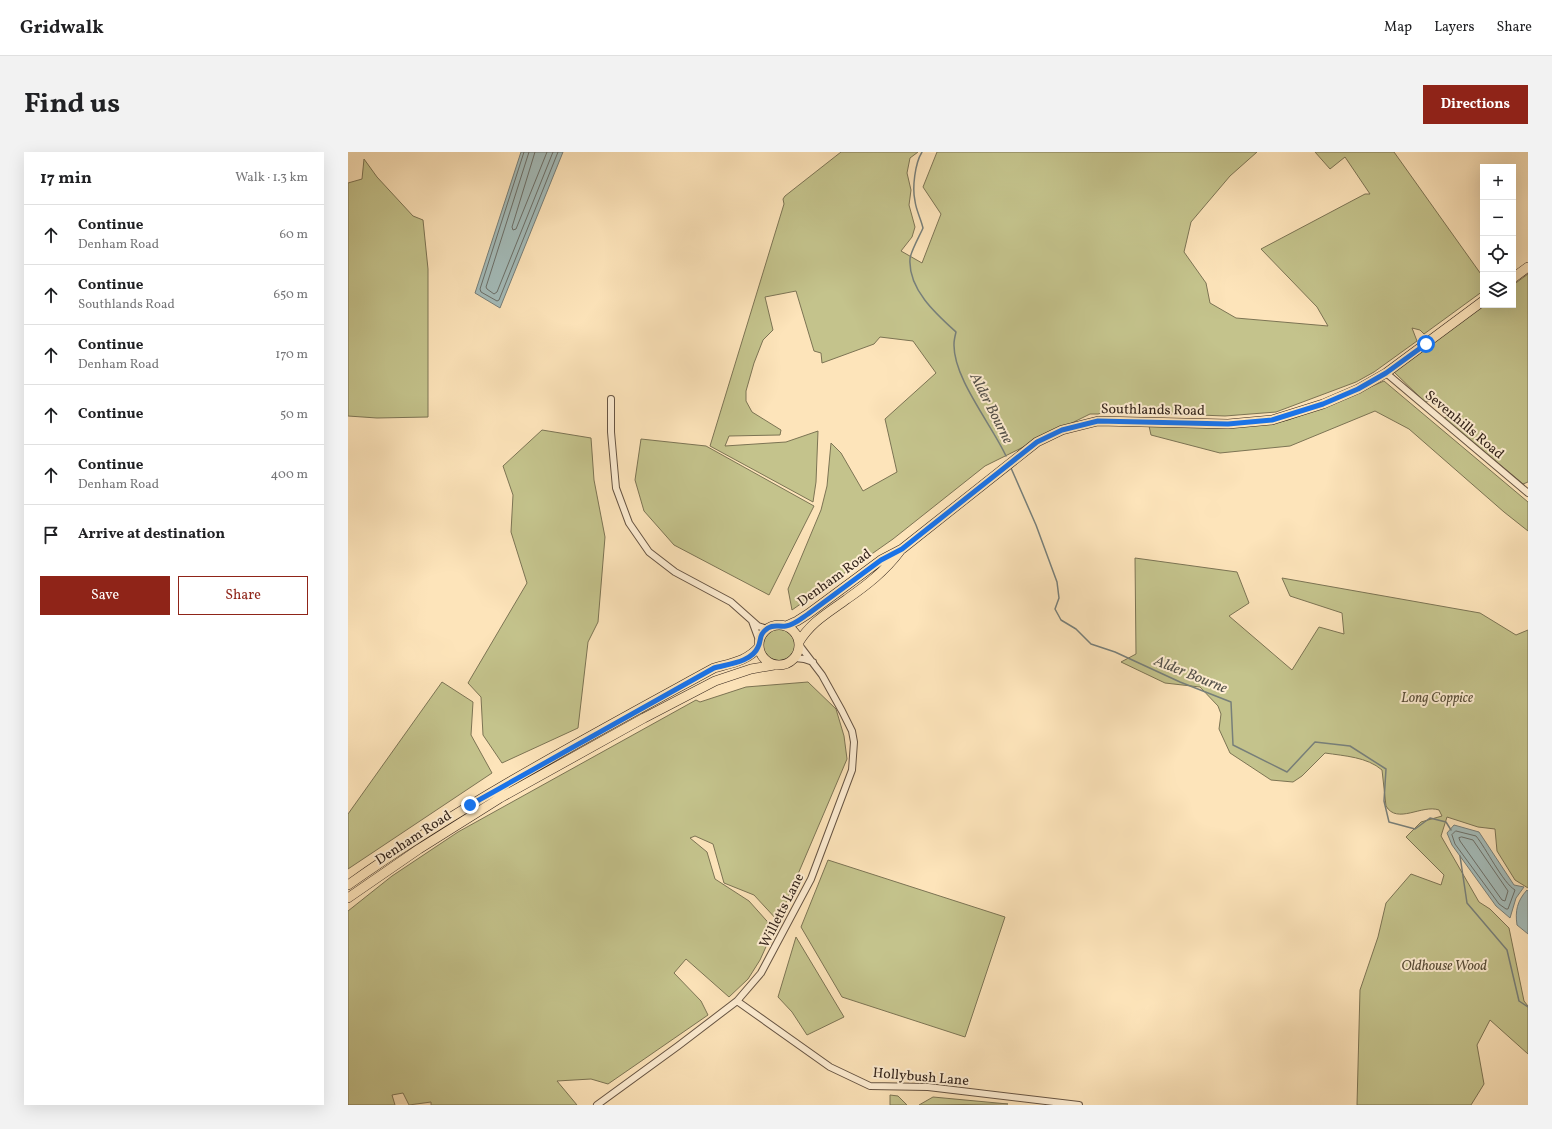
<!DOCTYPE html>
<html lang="en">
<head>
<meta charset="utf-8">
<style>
	:root { --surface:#fff; --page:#f2f2f2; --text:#202124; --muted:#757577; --line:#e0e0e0; --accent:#8f2418 }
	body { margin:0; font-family:Vollkorn,serif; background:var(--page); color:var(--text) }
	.controls { position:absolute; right:12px; top:12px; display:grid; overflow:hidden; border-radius:0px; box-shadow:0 4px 16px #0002 }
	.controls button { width:36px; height:36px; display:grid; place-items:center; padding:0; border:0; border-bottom:1px solid var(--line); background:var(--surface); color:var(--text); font:20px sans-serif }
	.stop { position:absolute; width:12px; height:12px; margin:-9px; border:3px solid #1a73e8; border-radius:50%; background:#fff }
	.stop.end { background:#1a73e8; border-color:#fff; box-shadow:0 1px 4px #0008 }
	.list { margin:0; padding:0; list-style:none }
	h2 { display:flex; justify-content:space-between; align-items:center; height:52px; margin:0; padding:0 16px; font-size:17px }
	h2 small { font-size:13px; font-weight:400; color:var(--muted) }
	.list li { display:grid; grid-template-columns:26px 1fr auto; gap:12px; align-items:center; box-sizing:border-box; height:60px; padding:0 16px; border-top:1px solid var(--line) }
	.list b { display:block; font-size:15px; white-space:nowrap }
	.list p { margin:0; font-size:13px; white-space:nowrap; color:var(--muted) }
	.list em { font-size:13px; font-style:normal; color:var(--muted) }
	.actions { display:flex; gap:8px; padding:12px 16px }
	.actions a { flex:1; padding:9px 0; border:1px solid var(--accent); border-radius:0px; text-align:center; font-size:14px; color:var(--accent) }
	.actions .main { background:var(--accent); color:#fff }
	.icon { flex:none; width:22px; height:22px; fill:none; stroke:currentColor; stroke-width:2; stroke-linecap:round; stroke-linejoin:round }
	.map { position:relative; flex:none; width:1180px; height:953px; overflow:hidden; border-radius:0px }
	header { display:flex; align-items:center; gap:24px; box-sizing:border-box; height:56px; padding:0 20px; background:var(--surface); border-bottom:1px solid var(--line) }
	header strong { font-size:19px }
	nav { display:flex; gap:22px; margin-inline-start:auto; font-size:14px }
	.intro { display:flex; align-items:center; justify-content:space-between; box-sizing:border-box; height:96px; padding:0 24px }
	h1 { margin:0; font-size:28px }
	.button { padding:10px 18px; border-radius:0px; background:var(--accent); color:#fff; font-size:14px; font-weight:700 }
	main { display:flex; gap:24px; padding:0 24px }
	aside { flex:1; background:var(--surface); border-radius:0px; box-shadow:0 4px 16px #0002 }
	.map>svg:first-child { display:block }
	.green { fill:#c4c38c; stroke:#7c7454 }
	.water { fill:#a4bcba; stroke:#777f7a }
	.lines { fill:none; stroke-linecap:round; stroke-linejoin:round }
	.shore { stroke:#6c706a; stroke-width:1 }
	.stream { stroke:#777f7a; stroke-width:1.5 }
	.street-casing { stroke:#665443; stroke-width:8 }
	.primary-casing { stroke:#33241b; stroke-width:10 }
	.street { stroke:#feedd2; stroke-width:6 }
	.primary { stroke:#fde4ba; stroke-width:9 }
	.route { stroke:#1a73e8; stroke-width:5 }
	.labels { text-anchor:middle; stroke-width:4; stroke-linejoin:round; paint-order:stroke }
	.street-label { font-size:14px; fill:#33241b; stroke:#feedd2 }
	.park-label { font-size:14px; font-style:italic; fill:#574c37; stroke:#feedd2 }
	.water-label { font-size:15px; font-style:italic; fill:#55524b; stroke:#feedd2 }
</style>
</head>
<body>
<header>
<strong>Gridwalk</strong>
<nav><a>Map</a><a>Layers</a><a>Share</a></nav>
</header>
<div class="intro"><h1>Find us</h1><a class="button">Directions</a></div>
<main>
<aside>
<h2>17 min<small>Walk · 1.3 km</small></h2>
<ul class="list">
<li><svg class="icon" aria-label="ahead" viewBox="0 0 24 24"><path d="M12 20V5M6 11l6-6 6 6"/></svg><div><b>Continue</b><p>Denham Road</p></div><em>60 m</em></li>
<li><svg class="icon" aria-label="ahead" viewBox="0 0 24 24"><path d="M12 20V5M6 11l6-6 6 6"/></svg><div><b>Continue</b><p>Southlands Road</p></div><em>650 m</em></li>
<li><svg class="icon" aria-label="ahead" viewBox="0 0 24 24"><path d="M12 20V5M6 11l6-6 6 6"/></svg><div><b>Continue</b><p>Denham Road</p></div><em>170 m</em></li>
<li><svg class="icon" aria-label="ahead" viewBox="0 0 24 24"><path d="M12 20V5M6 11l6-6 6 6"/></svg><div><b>Continue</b></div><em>50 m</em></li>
<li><svg class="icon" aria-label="ahead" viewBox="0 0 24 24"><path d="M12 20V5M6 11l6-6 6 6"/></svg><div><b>Continue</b><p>Denham Road</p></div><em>400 m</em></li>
<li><svg class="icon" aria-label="arrive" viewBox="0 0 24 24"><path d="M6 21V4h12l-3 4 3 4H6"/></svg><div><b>Arrive at destination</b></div></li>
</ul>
<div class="actions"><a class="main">Save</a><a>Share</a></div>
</aside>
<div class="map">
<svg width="1180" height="953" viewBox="0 0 1180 953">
	<rect width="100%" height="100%" fill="#fde4ba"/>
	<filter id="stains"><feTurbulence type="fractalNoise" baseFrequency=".005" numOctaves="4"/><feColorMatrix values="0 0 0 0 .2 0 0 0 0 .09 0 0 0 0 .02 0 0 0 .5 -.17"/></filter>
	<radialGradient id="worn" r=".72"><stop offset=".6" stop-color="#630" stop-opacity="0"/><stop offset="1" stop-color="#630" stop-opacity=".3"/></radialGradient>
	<!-- green -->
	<path class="green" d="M 493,0 L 570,0 L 562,6 L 559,21 L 563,38 L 561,53 L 567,75 L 564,85 L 553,99 L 574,111 L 593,62 L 575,35 L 589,0 L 909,0 L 882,24 L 843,70 L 836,100 L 858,131 L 862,151 L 888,166 L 980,174 L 969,155 L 913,97 L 1017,42 L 1022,42 L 997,5 L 982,17 L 967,0 L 1046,0 L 1135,125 L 1135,139 L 1076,182 L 1072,178 L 1064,176 L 1069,189 L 1026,220 L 1008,230 L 928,260 L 877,264 L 802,261 L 770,256 L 750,262 L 742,262 L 637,314 L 545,387 L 444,458 L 440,437 L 473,358 L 479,334 L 483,291 L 493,301 L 515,339 L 549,320 L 537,267 L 588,221 L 565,189 L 532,185 L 526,192 L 474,211 L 473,201 L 466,199 L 448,139 L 417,145 L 425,178 L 415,188 L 406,211 L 398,239 L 398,249 L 404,260 L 433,278 L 432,283 L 381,284 L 377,294 L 438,290 L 470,279 L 468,330 L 465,350 L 362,294 L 436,52 L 435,47 L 437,44 Z
		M 16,7 L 29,25 L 65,64 L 75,68 L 80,117 L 80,265 L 29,266 L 0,264 L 0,31 L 14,27 Z
		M 1180,122 L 1180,330 L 1175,332 L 1096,266 L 1107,262 L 1091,248 L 1077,250 L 1046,220 L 1136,153 L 1165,153 L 1165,133 Z
		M 1036,229 L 1180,350 L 1180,379 L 1156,360 L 1061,277 L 1027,259 L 942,294 L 872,301 L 803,283 L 801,274 L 873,276 L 922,272 L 940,268 L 981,253 Z
		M 194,278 L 243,286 L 246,328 L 257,385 L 250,470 L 240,490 L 230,576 L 154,611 L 135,583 L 133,545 L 120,531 L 179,431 L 163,380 L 165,343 L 155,314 Z
		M 293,287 L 358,294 L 466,354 L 421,443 L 326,393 L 296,359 L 287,328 Z
		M 787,406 L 889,420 L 901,451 L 881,464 L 944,518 L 971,475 L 996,482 L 994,461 L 942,444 L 934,426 L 1132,461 L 1168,483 L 1180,478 L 1180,736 L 1167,728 L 1149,699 L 1147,677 L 1130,675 L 1099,665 L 1093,684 L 1131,750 L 1142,757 L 1161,776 L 1176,849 L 1180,854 L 1180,902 L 1142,868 L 1129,893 L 1136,932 L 1123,953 L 1009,953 L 1012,838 L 1030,785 L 1038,751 L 1063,722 L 1093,733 L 1096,723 L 1058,685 L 1073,670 L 1094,664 L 1091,658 C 1074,652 1049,673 1038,654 L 1034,618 C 1019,605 997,604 977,601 L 954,624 L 945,630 L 923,628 L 882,601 L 871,577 L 873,562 L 870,554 L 852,535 L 817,531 L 773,510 L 788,502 Z
		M415 493a16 16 0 1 1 32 0a16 16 0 1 1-32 0Z
		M 94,530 L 125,550 L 123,583 L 144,621 L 0,717 L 0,662 Z
		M 460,530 L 488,557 L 496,584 L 499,607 L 430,769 L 406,743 L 376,731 L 365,692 L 347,684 L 342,686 L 359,700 L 367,727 L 401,749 L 426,777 L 412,808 L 400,827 L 381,845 L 338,807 L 326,821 L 353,849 L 360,863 L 260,932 L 243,927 L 209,929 L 229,953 L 83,953 L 83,950 L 61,953 L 55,941 L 44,943 L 47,953 L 0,953 L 0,759 L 44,724 L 110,680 L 348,548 L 352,550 L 398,535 Z
		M 480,708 L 657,765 L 617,885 L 494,845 L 453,775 Z
		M 448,785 L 496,865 L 459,883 L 444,860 L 430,845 Z
		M 542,943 L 550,944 L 559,953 L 542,953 Z
		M 585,945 L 660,952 L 571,953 Z"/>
	<!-- water -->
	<path class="water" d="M 173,0 L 215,0 L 152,156 L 127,141 Z
		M 1106,673 L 1131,680 L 1166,733 L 1176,735 L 1168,746 L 1162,766 L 1148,754 L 1104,693 L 1099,681 Z
		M 1179,738 L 1180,739 L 1180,782 L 1169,773 C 1167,759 1169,749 1179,738 Z"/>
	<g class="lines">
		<!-- shore -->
		<path class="shore" d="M 176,0 L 132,137 L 133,140 L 149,149 L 151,148 L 210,0
			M 181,0 L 138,135 L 139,137 L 146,142 L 149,140 L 205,0
			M 187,0 L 164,75 L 165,78 L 168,77 L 199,0
			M 1108,679 L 1128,684 C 1138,696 1155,731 1167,738 L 1160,757 L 1158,757 L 1151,752 L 1107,692 L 1104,683 Z
			M 1114,685 L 1125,688 L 1160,739 L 1157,749 L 1154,748 L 1112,689 L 1111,686 Z"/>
		<!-- stream -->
		<path class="stream" d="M 574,0 C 567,11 564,36 567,49 C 568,58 573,67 575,76 C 572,83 562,101 562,107 C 560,137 588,162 608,180 C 607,184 606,188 606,192 C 605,226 644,273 658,304
			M 663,316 L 688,373 L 709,430 L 711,446 L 707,457 L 713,468 L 728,477 L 743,492 L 767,500 L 832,530 L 883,550 L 885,593 L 939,620 L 967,590 L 1002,594 L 1038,617 L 1036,649 L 1041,670 L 1067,677 L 1082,666 L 1098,670 L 1103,678
			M 1112,704 L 1119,751 L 1159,798 L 1171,849 L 1180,855"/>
		<!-- street casing -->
		<g class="street-casing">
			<path id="street" d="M 1038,221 L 1180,341
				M 263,247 L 263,280 L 268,336 L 281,371 L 301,400 L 327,420 L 383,450 L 410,474 L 419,477
				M 404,469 L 411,488
				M 447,506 L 456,507 L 465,510
				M 389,849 L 482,915 L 522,934 L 580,935 L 731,953
				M 249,953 L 330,894 L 389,849 L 413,821 L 463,727 L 504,618 L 506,590 L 504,579 L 494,559 L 474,523 L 452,494"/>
		</g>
		<!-- primary casing -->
		<g class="primary-casing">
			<path id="primary" d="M 1165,126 L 1180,115
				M411 493a20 20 0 1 1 40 0a20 20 0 1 1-40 0Z
				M 438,474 L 449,469 L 460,462 L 533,408 L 554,397 L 689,290 L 714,278 L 750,269 L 880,272 L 924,268 L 975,252 L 1010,237 L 1038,221 L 1135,149
				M 451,490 C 463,470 480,461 499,447 C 519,433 537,419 552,399
				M 0,733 C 116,651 242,584 366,516 C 384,511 399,509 411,495
				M 0,746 L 71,697 L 152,646 L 296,566 L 367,529 L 403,517 L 426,513"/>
		</g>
		<!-- street -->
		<use href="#street" class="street"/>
		<!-- primary -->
		<use href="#primary" class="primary"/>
	</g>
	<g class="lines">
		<!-- route -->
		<path class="route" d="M 122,653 L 366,516 C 380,512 404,510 410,495 C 414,487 410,483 420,476 C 426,472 431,475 438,474 C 446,473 454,466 460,462 L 533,408 L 554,397 L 689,290 L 714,278 L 750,269 L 880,272 L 924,268 L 975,252 L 1010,237 L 1038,221 L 1078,192"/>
	</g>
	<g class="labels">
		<!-- street labels -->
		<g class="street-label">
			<text transform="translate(805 257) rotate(1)" y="5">Southlands Road</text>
			<text transform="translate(1117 272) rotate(40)" y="5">Sevenhills Road</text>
			<text transform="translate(486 425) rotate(-36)" y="5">Denham Road</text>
			<text transform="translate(65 685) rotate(-33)" y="5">Denham Road</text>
			<text transform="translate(433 758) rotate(-63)" y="5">Willetts Lane</text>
			<text transform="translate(573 924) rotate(5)" y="5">Hollybush Lane</text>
		</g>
		<!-- park labels -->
		<g class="park-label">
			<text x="1089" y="550">Long Coppice</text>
			<text x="1096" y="818">Oldhouse Wood</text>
		</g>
		<!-- water labels -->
		<g class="water-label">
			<text transform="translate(644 256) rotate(63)" y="5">Alder Bourne</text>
			<text transform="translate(843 522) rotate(22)" y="5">Alder Bourne</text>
		</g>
	</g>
	<rect width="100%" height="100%" filter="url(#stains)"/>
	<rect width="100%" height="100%" fill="url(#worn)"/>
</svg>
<div class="controls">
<button>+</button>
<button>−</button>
<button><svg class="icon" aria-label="locate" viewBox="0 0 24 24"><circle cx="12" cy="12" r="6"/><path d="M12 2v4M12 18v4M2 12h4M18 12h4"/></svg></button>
<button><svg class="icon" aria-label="layers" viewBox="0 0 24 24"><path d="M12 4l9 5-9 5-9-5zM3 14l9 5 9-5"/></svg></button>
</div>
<div class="stop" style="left:1078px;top:192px"></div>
<div class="stop end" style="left:122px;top:653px"></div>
</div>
</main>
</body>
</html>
